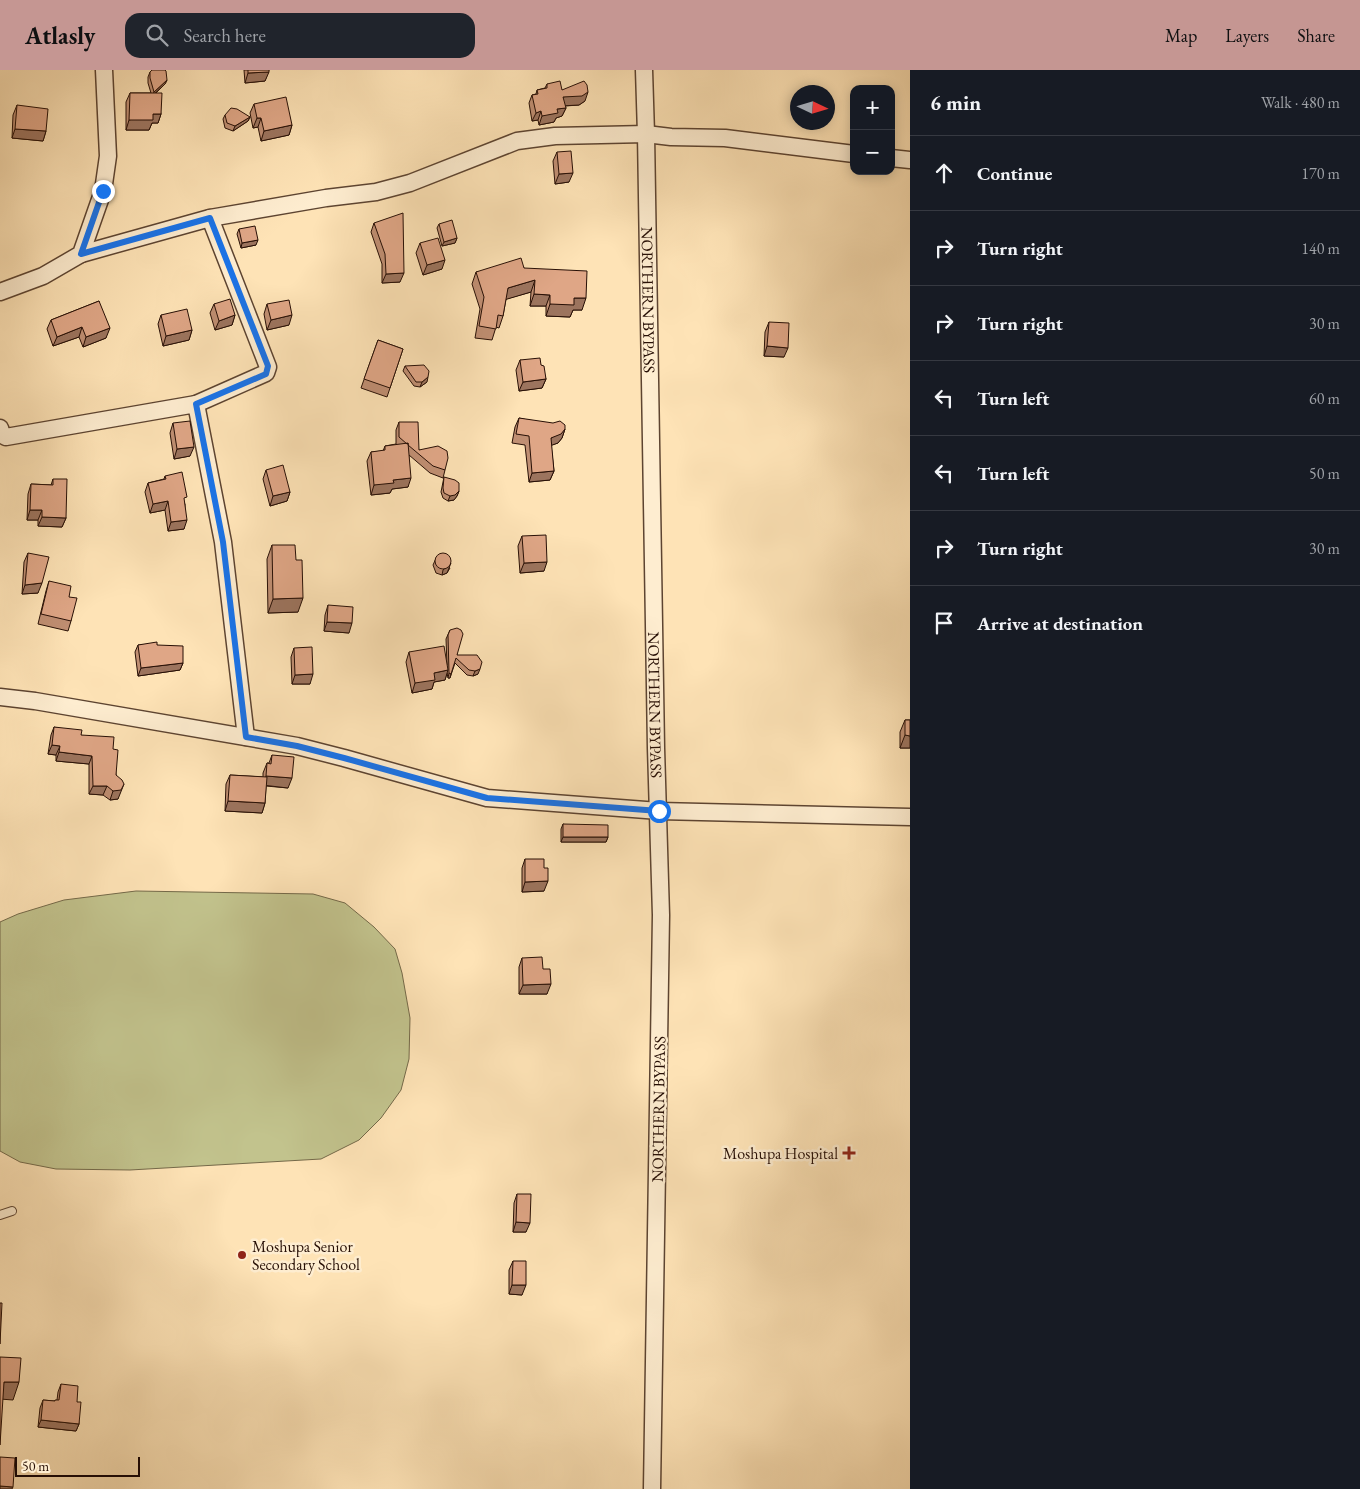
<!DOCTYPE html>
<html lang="en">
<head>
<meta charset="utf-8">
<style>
	:root { --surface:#171b24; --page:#20242c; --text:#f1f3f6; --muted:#9ea1a6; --line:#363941; --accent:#c59692 }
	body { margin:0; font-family:"EB Garamond",serif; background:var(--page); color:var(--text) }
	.controls { position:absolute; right:15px; top:15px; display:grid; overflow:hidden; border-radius:10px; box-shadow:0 2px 12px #0003 }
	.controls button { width:45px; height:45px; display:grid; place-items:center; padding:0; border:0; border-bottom:1px solid var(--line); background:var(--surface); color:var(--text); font:25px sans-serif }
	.compass { position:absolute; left:790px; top:15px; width:45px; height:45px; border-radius:50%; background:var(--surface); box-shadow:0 2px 12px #0003; rotate:94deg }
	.scale { position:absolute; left:15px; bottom:12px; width:125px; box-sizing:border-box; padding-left:5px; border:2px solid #270f05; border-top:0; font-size:14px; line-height:18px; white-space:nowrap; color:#270f05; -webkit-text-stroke:4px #feedd0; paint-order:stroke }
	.stop { position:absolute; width:15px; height:15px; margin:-11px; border:4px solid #1a73e8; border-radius:50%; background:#fff }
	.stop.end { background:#1a73e8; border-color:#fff; box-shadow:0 1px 5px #0008 }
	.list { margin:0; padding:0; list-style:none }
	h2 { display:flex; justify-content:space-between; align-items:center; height:65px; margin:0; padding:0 20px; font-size:21px }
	h2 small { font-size:16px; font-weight:400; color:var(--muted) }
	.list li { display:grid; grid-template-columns:32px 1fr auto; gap:15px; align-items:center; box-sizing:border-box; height:75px; padding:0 20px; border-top:1px solid var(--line) }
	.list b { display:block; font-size:19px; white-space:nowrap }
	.list em { font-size:16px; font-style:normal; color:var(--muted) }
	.icon { flex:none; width:28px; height:28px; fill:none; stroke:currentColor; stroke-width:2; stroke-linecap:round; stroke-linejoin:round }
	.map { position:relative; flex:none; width:910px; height:1419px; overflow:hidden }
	header { display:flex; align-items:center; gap:30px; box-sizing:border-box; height:70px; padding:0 25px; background:var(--accent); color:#111 }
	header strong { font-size:24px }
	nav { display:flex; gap:28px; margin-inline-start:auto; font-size:18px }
	.search { width:350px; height:45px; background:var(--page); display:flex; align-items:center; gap:12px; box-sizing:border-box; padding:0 18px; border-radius:15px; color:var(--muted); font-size:19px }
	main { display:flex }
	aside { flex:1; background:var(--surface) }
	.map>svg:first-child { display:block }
	.green { fill:#c2c38d; stroke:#746949 }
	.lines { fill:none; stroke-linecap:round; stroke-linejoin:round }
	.service-casing { stroke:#5d4431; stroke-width:10 }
	.minor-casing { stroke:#5d4431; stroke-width:19 }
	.service { stroke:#feedd0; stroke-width:8 }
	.minor { stroke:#feedd0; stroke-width:16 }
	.wall { fill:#c08f73; stroke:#270f05 }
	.shaded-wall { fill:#9c745e; stroke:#270f05 }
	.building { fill:#dfa686; stroke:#270f05 }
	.route { stroke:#1a73e8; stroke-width:6 }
	.poi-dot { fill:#8f2418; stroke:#feedd0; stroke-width:2 }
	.labels { text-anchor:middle; stroke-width:5; stroke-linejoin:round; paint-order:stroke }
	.street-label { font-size:16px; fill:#270f05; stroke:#feedd0 }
	.poi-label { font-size:16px; fill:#270f05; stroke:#feedd0; text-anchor:end }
</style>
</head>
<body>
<header>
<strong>Atlasly</strong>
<div class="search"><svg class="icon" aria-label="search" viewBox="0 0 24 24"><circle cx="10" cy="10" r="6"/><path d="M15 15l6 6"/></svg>Search here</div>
<nav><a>Map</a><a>Layers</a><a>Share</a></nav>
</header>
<main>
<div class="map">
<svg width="910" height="1419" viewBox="0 0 910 1419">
	<rect width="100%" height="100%" fill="#fee3b6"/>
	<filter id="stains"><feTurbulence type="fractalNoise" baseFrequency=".004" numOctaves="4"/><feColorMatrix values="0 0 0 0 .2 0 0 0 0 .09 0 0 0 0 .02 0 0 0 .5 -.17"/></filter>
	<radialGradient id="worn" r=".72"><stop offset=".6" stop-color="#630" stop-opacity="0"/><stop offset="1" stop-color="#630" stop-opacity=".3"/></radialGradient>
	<!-- green -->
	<path class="green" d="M 136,821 L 313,824 L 345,833 L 374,857 L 395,879 L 402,903 L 410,948 L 409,989 L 401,1020 L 381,1048 L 359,1070 L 321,1089 L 130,1100 L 56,1099 L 20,1092 L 0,1081 L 0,852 L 18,844 L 64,830 Z"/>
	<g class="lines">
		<!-- service casing -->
		<g class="service-casing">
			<path id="service" d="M 0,1145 L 12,1141"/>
		</g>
		<!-- minor casing -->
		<g class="minor-casing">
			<g id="minor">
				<path id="s1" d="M 644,0 L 646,64 L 656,678 L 661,845 L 652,1419"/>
				<path d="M 891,88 L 910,90"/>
				<path d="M 81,184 L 210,148 L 326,128 L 376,122 L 410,113 L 517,71 L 555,66 L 646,64 L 671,67 L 725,68 L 854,84"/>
				<path d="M 0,222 L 43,206 L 81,184 L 103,121 L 108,86 L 104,0"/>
				<path d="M 196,334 L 266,303 L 268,297 L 210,148"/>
				<path d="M 0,358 L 2,365 L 6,367 L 196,334 L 223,472 L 246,667"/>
				<path d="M 0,627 L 35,631 L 297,676 L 344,688 L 487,728 L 659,741 L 910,747"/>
			</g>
		</g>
		<!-- service -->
		<use href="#service" class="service"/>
		<!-- minor -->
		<use href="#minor" class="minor"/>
	</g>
	<!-- wall -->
	<path class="wall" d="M 244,0 L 269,0 L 265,11 L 245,13 Z
		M 150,2 L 167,10 L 165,14 L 156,23 L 161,44 L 158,53 L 152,53 L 149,60 L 126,60 L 126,32 L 130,23 L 151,23 L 148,13 L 148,7 Z
		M 547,14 L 562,20 L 585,31 L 579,35 L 565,36 L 566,38 L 562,46 L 556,48 L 554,52 L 539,55 L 538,50 L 532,51 L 529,33 L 532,25 L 536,24 L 537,20 L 545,18 Z
		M 254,34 L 292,55 L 289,65 L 261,71 L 258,57 L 253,58 L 250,43 Z
		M 17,35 L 46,61 L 43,71 L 12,68 L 13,45 Z
		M 225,45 L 250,47 L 248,51 L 233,61 L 225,58 L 223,49 Z
		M 557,82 L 569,112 L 555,114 L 553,91 Z
		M 374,153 L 400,212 L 382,213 L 382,194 L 371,162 Z
		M 439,154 L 457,168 L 455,173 L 442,176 L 437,158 Z
		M 239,159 L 256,175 L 241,178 L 237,164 Z
		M 420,173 L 442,199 L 423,205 L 416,183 Z
		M 524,198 L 582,240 L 573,240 L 570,247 L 546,246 L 546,236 L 530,236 L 531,222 L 506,229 L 503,246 L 499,258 L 496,257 L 492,270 L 475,268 L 480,239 L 472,214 L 476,202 Z
		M 99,231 L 106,268 L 83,277 L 79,267 L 53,276 L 47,259 L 51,250 Z
		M 214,234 L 235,245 L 232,255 L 215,260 L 210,243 Z
		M 267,234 L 289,255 L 267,260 L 264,244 Z
		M 161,245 L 192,260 L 189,270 L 163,276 L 158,254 Z
		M 769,252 L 784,287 L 764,286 L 765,262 Z
		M 378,270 L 403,279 L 387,327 L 361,318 Z
		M 520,290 L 541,295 L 546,309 L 542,318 L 519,321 L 516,300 Z
		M 405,296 L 427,312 L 420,317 L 414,316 L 403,301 Z
		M 519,348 L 565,359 L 562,368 L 558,373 L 551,375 L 554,401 L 550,410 L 529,412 L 525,375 L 512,373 L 515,357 Z
		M 399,352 L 419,380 L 445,400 L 443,408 L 430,403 L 409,385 L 408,417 L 392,419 L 390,423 L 371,425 L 367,391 L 371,382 L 383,381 L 385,376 L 396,374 L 396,360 Z
		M 173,353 L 190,386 L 174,389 L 170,363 Z
		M 266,400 L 290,422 L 287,431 L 270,436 L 263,409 Z
		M 165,406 L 185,434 L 184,459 L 168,461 L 165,440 L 150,443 L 145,422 L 148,413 L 164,409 Z
		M 444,407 L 459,421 L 457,426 L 454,430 L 448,431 L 443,428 L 441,422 Z
		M 53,409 L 66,448 L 62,457 L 38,456 L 38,450 L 27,450 L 28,424 L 31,414 L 51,415 Z
		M 522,466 L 544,501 L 520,503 L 518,476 Z
		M 272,475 L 298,542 L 268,543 L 267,489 Z
		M 28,483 L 38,523 L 22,524 L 24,492 Z
		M 437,486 L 450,498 L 447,503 L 442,505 L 436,503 L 433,495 Z
		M 49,511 L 69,527 L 71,551 L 68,561 L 38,554 L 46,521 Z
		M 328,535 L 349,563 L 324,561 L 325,545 Z
		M 450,560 L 457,585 L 478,604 L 473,606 L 467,605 L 455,593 L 450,608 L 448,608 L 447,603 L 445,610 L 434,612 L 432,619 L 412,623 L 406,592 L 409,582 L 447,595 L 446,569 Z
		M 138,575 L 157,575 L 183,593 L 180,600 L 138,606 L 135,582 Z
		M 294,578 L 310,614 L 292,614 L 291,587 Z
		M 905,650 L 910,650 L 910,678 L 900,678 L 900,662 Z
		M 54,657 L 81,665 L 113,679 L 116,705 L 118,729 L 110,730 L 103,725 L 89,724 L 89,694 L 56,691 L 56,685 L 48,684 L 51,665 Z
		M 272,685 L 288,718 L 266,716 L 265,733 L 262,743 L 225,741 L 226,714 L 230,705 L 263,707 L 263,703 L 267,693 L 269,693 Z
		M 563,754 L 608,767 L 606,772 L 561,772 L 561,759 Z
		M 525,789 L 544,821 L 522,822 L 522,798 Z
		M 522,888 L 543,899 L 547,924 L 519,924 L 519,897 Z
		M 517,1124 L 526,1162 L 513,1162 L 514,1133 Z
		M 513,1191 L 522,1225 L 509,1224 L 509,1200 Z
		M 61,1314 L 77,1332 L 79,1354 L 76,1361 L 38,1357 L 40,1338 L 43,1330 L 54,1331 L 57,1330 L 58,1322 Z"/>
	<!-- shaded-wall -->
	<path class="shaded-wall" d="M 269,2 L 265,11 L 245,13 L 248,3 Z
		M 167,10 L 165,14 L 152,26 L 154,22 Z
		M 588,22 L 585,31 L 579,35 L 560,36 L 563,27 Z
		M 566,38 L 562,46 L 556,48 L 554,52 L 539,55 L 542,46 L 557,39 Z
		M 541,41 L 538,50 L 532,51 L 536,43 Z
		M 153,44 L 161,44 L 158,53 L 152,53 L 149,60 L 126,60 L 129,50 Z
		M 250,47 L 248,51 L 233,61 L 235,56 Z
		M 257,48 L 261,48 L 258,57 L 253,58 Z
		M 292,55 L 289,65 L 261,71 L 264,61 Z
		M 15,59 L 46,61 L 43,71 L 12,68 Z
		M 573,103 L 569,112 L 555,114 L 559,104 Z
		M 457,168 L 455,173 L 442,176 L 444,172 Z
		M 258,170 L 256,175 L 241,178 L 242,173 Z
		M 445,190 L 442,199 L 423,205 L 427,195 Z
		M 404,203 L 400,212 L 382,213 L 386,204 Z
		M 535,210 L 531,222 L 504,230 L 508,218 Z
		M 534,224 L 550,225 L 546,236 L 530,236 Z
		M 574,228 L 586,228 L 582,240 L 573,240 L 570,247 L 546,246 L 550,234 Z
		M 235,245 L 232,255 L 215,260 L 219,251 Z
		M 292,245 L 289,255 L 267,260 L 271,250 Z
		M 82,257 L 79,267 L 53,276 L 57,267 Z
		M 110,258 L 106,268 L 83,277 L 86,267 Z
		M 192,260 L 189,270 L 163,276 L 166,266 Z
		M 767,276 L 788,278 L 784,287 L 764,286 Z
		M 428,307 L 427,312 L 420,317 L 422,312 Z
		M 546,309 L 542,318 L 519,321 L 523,312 Z
		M 565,359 L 562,368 L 558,373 L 547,377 L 551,368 Z
		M 194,377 L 190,386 L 174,389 L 177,379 Z
		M 554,401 L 550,410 L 529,412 L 532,403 Z
		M 411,408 L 408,417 L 392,419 L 390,423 L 371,425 L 374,415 L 393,410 Z
		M 459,421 L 457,426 L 454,430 L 448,431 L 450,426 Z
		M 290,422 L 287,431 L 270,436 L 273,426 Z
		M 168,431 L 165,440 L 150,443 L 153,434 Z
		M 30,440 L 42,440 L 38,450 L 27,450 Z
		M 42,447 L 66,448 L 62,457 L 38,456 Z
		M 187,450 L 184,459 L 168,461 L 171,452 Z
		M 547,492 L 544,501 L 520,503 L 524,493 Z
		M 451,493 L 447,503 L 442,505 L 443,500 Z
		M 42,513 L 38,523 L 22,524 L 25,515 Z
		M 303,528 L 298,542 L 268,543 L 273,529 Z
		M 327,552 L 352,553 L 349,563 L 324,561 Z
		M 183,593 L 180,600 L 138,606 L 141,598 Z
		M 480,599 L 478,604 L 473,606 L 475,601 Z
		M 448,600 L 445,610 L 434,612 L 432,619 L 412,623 L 415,613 L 434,603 Z
		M 449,603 L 451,604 L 450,608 L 448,608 Z
		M 313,604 L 310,614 L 292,614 L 295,605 Z
		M 905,665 L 910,666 L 910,678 L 900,678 Z
		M 52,675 L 60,676 L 56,685 L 48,684 Z
		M 59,682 L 92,686 L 89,694 L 56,691 Z
		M 266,706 L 292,708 L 288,718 L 262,715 Z
		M 124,714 L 118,729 L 110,730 L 113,721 Z
		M 93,716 L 107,716 L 103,725 L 89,724 Z
		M 228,731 L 265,733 L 262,743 L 225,741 Z
		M 563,767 L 608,767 L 606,772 L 561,772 Z
		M 548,811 L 544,821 L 522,822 L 525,812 Z
		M 551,914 L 547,924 L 519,924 L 523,915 Z
		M 516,1152 L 530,1153 L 526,1162 L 513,1162 Z
		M 512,1215 L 526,1215 L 522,1225 L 509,1224 Z
		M 4,1312 L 19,1312 L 13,1330 L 0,1329 Z
		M 41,1350 L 79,1354 L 76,1361 L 38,1357 Z
		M 0,1416 L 13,1417 L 12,1419 L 0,1419 Z"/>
	<!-- building -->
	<path class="building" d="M 152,0 L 165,0 L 166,1 L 167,10 L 154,22 L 150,8 L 150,2 Z
		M 248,0 L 269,0 L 269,2 L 248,3 Z
		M 560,11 L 562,20 L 584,11 L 587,15 L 588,22 L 582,26 L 563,27 L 566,38 L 557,39 L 558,43 L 542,46 L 541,41 L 536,43 L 532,25 L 538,24 L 537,20 L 547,18 L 547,14 Z
		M 130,23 L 162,23 L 161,44 L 153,44 L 153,50 L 129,50 Z
		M 286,27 L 292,55 L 264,61 L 261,48 L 257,48 L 254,34 Z
		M 17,35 L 48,39 L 46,61 L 15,59 Z
		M 231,38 L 237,39 L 250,47 L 235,56 L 227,53 L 225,45 Z
		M 571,81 L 573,103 L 559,104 L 557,82 Z
		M 403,143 L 404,203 L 386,204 L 385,184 L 374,153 Z
		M 452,150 L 457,168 L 444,172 L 439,154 Z
		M 255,156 L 258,170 L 242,173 L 239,159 Z
		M 438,168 L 445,190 L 427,195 L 420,173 Z
		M 521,188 L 524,198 L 587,201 L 586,228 L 574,228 L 574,235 L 550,234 L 550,225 L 534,224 L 535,210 L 508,218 L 503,246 L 498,245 L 496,259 L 479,256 L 484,227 L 476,202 Z
		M 230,229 L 235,245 L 219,251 L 214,234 Z
		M 289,230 L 292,245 L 271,250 L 267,234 Z
		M 99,231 L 110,258 L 86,267 L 82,257 L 57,267 L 51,250 Z
		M 187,239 L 192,260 L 166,266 L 161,245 Z
		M 769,252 L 789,253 L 788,278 L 767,276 Z
		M 378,270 L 403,279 L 390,318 L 364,309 Z
		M 540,288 L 541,295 L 544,296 L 546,309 L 523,312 L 520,290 Z
		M 424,295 L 429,301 L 428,307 L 422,312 L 416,312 L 405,296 Z
		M 519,348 L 553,353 L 560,351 L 565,355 L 565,359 L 561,364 L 551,368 L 554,401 L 532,403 L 529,366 L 516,364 Z
		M 190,351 L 194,377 L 177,379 L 173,353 Z
		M 399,352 L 418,352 L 419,380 L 438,376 L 447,381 L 448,388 L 445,400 L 433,396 L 408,375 L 408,373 L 407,374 L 399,367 Z
		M 408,373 L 411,408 L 393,410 L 394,413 L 374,415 L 371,382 L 385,380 L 385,376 Z
		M 283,395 L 290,422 L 273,426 L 266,400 Z
		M 182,402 L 187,427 L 184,428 L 187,450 L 171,452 L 168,431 L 153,434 L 148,413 L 166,409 L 165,406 Z
		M 444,407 L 455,410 L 459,413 L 459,421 L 455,425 L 450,426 L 444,423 L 443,418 Z
		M 53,409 L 67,409 L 66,448 L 42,447 L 42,440 L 30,440 L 31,414 L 53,415 Z
		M 546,465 L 547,492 L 524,493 L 522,466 Z
		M 272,475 L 295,475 L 296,490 L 302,490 L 303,528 L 273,529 Z
		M435 491a8 8 0 1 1 16 0a8 8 0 1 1-16 0Z
		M 28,483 L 49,487 L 42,513 L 25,515 Z
		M 49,511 L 71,516 L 69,527 L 77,528 L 71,551 L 41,544 Z
		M 328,535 L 353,537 L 352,553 L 327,552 Z
		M 457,558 L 461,560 L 463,564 L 457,585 L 477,585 L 482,592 L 480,599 L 475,601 L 469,600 L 456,588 L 451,604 L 449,603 L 448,565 L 450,560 Z
		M 157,572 L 157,575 L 183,576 L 183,593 L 141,598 L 138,575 Z
		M 444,576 L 448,600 L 434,603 L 435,610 L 415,613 L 409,582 Z
		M 312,577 L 313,604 L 295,605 L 294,578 Z
		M 905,650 L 910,650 L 910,666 L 905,665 Z
		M 54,657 L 82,660 L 81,665 L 114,667 L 113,679 L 118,680 L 116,705 L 122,710 L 124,714 L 121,720 L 113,721 L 107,716 L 93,716 L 92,686 L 59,682 L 60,676 L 52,675 Z
		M 272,685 L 294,687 L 292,708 L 266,706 L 267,693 L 271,694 Z
		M 230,705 L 267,707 L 265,733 L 228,731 Z
		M 563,754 L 608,755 L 608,767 L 563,767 Z
		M 525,789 L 544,789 L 544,798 L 548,798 L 548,811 L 525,812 Z
		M 542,887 L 543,899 L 550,899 L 551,914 L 523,915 L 522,888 Z
		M 517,1124 L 531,1124 L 530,1153 L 516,1152 Z
		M 513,1191 L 526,1191 L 526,1215 L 512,1215 Z
		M 0,1233 L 2,1233 L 0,1274 Z
		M 0,1287 L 21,1288 L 19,1312 L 4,1312 L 0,1375 Z
		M 61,1314 L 78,1316 L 77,1332 L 81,1332 L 79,1354 L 41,1350 L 43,1330 L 55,1331 L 55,1330 L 59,1330 Z
		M 0,1387 L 15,1388 L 13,1417 L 0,1416 Z"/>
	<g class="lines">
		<!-- route -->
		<path class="route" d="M 103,121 L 81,184 L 210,148 L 268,296 L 266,304 L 196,334 L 223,472 L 246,667 L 297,676 L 344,688 L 487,728 L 659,741"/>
	</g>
	<!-- markers -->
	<g class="poi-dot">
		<path d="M846.5 1075.5h5v5h5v5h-5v5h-5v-5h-5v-5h5z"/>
		<circle cx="242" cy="1185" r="5"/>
	</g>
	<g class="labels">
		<!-- street labels -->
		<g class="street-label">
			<text dy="6" stroke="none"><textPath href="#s1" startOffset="230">NORTHERN BYPASS</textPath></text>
			<text dy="6" stroke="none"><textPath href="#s1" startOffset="635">NORTHERN BYPASS</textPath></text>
			<text transform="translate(658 1039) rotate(-89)" y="6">NORTHERN BYPASS</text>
		</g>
		<!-- poi labels -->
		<g class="poi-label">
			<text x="838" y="1089">Moshupa Hospital</text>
			<text x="252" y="1182" text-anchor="start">Moshupa Senior<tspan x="252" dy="18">Secondary School</tspan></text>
		</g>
	</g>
	<rect width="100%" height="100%" filter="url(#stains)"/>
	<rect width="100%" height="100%" fill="url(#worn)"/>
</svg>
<div class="controls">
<button>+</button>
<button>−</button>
</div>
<svg class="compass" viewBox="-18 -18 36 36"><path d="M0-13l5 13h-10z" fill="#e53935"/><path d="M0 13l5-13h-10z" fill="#9ea1a6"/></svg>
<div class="scale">50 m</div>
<div class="stop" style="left:659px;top:741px"></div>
<div class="stop end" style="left:103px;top:121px"></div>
</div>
<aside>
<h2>6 min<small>Walk · 480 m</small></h2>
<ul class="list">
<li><svg class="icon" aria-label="ahead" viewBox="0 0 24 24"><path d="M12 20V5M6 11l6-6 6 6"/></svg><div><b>Continue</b></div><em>170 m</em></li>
<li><svg class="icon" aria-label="right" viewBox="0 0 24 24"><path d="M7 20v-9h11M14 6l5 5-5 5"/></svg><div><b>Turn right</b></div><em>140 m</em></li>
<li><svg class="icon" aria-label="right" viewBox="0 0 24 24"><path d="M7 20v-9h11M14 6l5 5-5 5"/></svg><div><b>Turn right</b></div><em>30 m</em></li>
<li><svg class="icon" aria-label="left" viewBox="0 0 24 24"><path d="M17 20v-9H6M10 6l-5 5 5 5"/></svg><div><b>Turn left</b></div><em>60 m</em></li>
<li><svg class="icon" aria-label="left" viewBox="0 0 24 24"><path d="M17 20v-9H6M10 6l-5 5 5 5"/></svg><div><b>Turn left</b></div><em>50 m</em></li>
<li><svg class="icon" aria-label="right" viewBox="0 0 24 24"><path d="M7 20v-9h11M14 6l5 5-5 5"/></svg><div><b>Turn right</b></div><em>30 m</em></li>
<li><svg class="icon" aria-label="arrive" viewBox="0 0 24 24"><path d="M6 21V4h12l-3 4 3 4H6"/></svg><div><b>Arrive at destination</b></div></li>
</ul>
</aside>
</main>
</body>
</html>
